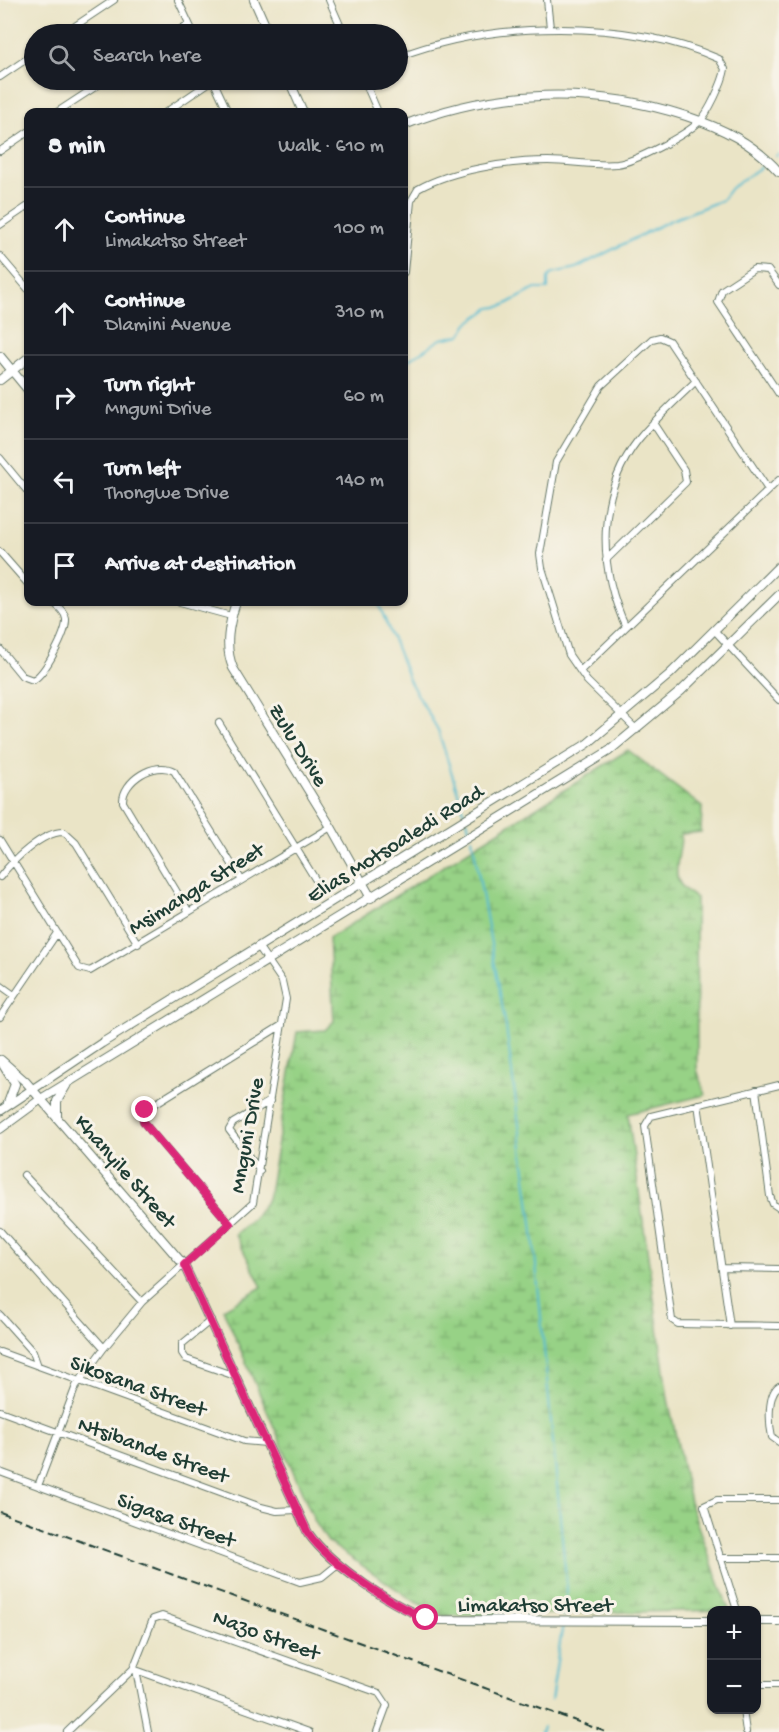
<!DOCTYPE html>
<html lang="en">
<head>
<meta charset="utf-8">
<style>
	:root { --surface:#171b24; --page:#20242c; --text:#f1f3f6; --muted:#9ea1a6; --line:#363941 }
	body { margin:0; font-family:"Gochi Hand",sans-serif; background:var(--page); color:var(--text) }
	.controls { position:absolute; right:18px; bottom:18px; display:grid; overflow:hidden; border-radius:12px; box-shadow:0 2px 4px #0004 }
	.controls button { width:54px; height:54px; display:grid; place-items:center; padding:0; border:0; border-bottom:2px solid var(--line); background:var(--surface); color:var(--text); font:30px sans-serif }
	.stop { position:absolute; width:18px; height:18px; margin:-14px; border:4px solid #db2777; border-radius:50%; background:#fff }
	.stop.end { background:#db2777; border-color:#fff; box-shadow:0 2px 6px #0008 }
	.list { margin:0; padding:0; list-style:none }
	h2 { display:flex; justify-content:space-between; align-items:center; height:78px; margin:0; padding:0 24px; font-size:26px }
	h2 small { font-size:20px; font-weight:400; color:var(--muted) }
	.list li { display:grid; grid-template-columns:39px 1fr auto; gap:18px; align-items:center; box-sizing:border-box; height:84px; padding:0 24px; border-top:2px solid var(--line) }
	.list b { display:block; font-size:22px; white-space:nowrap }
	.list p { margin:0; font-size:20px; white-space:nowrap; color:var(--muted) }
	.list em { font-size:20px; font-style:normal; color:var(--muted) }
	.icon { flex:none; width:33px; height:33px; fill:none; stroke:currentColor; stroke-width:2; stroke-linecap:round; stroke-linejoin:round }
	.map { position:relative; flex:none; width:779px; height:1732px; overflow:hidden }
	.search { position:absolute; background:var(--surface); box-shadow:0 2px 4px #0004; left:24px; top:24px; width:384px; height:66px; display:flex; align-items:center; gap:15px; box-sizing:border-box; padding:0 21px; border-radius:33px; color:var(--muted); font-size:22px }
	.panel { position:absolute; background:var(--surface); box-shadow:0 2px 4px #0004; left:24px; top:108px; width:384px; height:498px; border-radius:12px }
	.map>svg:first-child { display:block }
	.wetland { fill:url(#wetland-marsh); stroke:#5b885d; stroke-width:1.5 }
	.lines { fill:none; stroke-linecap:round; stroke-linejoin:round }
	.stream { stroke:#55bcd2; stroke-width:2 }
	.minor-casing { stroke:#667767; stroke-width:8 }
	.tertiary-casing { stroke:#667767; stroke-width:10 }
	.secondary-casing { stroke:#667767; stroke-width:10 }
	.minor { stroke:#fff; stroke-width:6 }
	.tertiary { stroke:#fff; stroke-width:8 }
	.secondary { stroke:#fff; stroke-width:8 }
	.rail { stroke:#1f3d34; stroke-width:2; stroke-dasharray:9 4.5; stroke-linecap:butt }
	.route { stroke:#db2777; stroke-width:8 }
	.labels { text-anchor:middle; stroke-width:6; stroke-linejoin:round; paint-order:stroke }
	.street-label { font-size:22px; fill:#1f3d34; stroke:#f7f3e8 }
</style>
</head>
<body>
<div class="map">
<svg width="779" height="1732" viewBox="0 0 779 1732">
	<defs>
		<pattern id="wetland-marsh" width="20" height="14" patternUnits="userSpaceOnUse" patternTransform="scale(1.5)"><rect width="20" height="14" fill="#97d286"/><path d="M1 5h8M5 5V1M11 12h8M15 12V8" fill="none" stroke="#7bac6e"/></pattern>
	</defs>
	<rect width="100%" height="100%" fill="#f7f3e8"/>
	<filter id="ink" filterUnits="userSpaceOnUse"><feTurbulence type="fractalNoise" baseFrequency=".0167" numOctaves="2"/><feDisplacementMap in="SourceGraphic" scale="12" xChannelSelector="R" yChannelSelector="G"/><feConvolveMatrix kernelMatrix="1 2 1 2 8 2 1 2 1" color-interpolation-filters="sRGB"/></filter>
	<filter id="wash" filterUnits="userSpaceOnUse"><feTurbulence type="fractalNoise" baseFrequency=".008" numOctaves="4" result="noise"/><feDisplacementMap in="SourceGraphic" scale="24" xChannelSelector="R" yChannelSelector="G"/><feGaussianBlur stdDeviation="1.35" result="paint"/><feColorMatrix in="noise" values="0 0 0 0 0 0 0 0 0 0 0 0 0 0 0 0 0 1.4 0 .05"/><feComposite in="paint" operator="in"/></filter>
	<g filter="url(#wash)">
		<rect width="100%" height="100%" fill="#eae4c6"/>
		<!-- wetland -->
		<path class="wetland" d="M 628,750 L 702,807 L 701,832 L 681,834 C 681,865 664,878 696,898 L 697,1069 L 705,1095 L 628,1114 L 668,1399 L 691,1507 L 729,1610 L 443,1616 L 414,1601 L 328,1542 L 315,1522 L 223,1309 L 262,1287 L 235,1234 L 253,1219 L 268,1199 L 297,1032 L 325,1030 L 334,1021 L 329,938 Z"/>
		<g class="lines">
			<!-- stream -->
			<path class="stream" d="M 776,156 L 779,154
				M 404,363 L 441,339 L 461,335 L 468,323 L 490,308 L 503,306 L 535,289 L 548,289 L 548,278 L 553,273 L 576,268 L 669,221 L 722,200 L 731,188 L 761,167
				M 378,602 L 410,682 L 438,730 L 465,815
				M 467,820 L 470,832
				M 472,838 L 506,1027 L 532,1223 L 567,1589 L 563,1617
				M 551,1700 L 563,1623
				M 541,1732 L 543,1727"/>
		</g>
	</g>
	<g filter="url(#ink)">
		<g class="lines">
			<!-- minor casing -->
			<g class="minor-casing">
				<path id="minor" d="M 178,0 L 194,34
					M 329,0 L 344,34
					M 547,0 L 550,28
					M 63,34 L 114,0
					M 173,34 L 189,24
					M 398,57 C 492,21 625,18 719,59 L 725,69 C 723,82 708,114 699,122 C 685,135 635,162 617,164 C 594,166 571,161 548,161 C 510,161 451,170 418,189 L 411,201 L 404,272
					M 0,77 L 34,54
					M 213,80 L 228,112
					M 364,80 L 378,112
					M 57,112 L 106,80
					M 166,112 L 213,80
					M 0,151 L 28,132
					M 0,225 L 28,206
					M 0,256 L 28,289
					M 779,285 L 768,270 L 754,269 L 722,290 L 718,302 L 779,394
					M 0,458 L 28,492
					M 0,552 L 28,584
					M 606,560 L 686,482 L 684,470 L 653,423
					M 180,602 L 231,616
					M 626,627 C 598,568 596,494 638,440 C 655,419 676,400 696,381
					M 715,631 L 779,700
					M 0,649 L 22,676 L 33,680 C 45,674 67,633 66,619 C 65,612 58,606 52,602
					M 580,671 L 779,480
					M 219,723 L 320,887
					M 637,730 L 587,681 L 569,655 L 542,568 L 540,554 L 556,462 L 601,386 L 652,339 L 660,337 L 669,341 L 767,488
					M 0,840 L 79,968 L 90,971 L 331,827
					M 0,877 C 12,861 43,831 64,832 L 76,843 L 138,944
					M 189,912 L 123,802 C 122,781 155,760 174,771 L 241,879
					M 0,985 L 14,995
					M 0,1017 L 57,933
					M 779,1085 L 651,1116 L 645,1126 L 672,1320 L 678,1324 L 779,1326
					M 756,1090 L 770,1196 L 773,1204 L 779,1208
					M 698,1104 L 730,1326
					M 260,1171 L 229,1130 L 233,1123 L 270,1101
					M 24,1175 L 142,1302
					M 230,1224 L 144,1123 L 142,1115 L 145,1110 L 282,1025
					M 0,1231 L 104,1348
					M 723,1268 L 779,1269
					M 0,1315 L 33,1352 L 38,1366
					M 211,1320 L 182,1344 L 182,1353 L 186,1359 L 235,1376
					M 0,1352 L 244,1441 L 266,1443
					M 779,1386 C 767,1394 769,1424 772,1437 L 779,1442
					M 0,1411 L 261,1507 L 277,1511 L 296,1510
					M 0,1472 L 300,1582 L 322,1577 L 338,1564
					M 38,1486 L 76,1386 L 104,1348 L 142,1302 L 253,1203 L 286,999 L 282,981 L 258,946
					M 720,1558 L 779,1558
					M 737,1610 L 704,1506 L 717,1500 L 779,1500
					M 133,1669 L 309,1732
					M 136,1670 L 148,1732
					M 756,1685 L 779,1685
					M 743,1710 L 746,1732
					M 67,1732 L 133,1669 L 153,1619 L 162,1616 L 379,1693 L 387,1705 L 377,1732"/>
			</g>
			<!-- tertiary casing -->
			<g class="tertiary-casing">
				<path id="tertiary" d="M 404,125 C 495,89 593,86 686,116 C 722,128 754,143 779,172
					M 0,356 L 28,390
					M 0,380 L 28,358
					M 1,1060 L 26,1082 L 184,1265 L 308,1533 C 331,1565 396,1610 434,1620 L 712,1621
					M 756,1621 L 779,1621"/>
			</g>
			<!-- secondary casing -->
			<g class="secondary-casing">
				<path id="secondary" d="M 254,0 L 269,34
					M 289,80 L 303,112
					M 236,602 C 229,624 224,646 233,668 L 331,827 L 371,898
					M 0,1060 L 15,1084 L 8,1103
					M 0,1111 L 102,1043 L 587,744 L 670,674 L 779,566
					M 57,1116 L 57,1101 L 66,1086
					M 0,1129 L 41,1099 L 609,751 L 681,691 L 779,595"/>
			</g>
			<!-- minor -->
			<use href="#minor" class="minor"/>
			<!-- tertiary -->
			<use href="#tertiary" class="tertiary"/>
			<!-- secondary -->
			<use href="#secondary" class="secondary"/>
			<!-- rail -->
			<path class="rail" d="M 0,1512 L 606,1732"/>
		</g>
	</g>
	<g class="lines" filter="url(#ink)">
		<!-- route -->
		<path class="route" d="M 145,1110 L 142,1115 L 144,1123 L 230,1224 L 184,1265 L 308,1533 C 330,1564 391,1605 426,1618"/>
	</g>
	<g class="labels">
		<!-- street labels -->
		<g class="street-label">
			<text transform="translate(300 744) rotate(58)" y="8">Zulu Drive</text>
			<text transform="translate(394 842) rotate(-32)" y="8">Elias Motsoaledi Road</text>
			<text transform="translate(195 887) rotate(-32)" y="8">Msimanga Street</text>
			<text transform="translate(245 1135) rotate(-80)" y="8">Mnguni Drive</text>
			<text transform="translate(127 1170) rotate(49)" y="8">Khanyile Street</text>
			<text transform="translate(139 1384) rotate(20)" y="8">Sikosana Street</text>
			<text transform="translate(154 1448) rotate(20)" y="8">Ntsibande Street</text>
			<text transform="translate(177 1518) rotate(20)" y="8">Sigasa Street</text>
			<text x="535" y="1611">Limakatso Street</text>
			<text transform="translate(267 1633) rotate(20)" y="8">Nazo Street</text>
		</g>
	</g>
</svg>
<div class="controls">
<button>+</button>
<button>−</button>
</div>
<div class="stop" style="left:426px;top:1618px"></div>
<div class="stop end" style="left:145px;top:1110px"></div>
<div class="search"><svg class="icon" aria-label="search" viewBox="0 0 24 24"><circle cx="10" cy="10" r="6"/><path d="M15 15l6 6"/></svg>Search here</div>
<section class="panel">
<h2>8 min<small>Walk · 610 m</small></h2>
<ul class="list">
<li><svg class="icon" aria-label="ahead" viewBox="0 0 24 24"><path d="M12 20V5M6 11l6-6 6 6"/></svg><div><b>Continue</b><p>Limakatso Street</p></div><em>100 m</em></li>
<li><svg class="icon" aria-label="ahead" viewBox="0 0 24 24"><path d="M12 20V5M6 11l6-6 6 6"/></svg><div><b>Continue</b><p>Dlamini Avenue</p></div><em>310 m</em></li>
<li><svg class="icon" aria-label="right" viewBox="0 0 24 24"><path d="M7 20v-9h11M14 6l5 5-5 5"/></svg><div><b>Turn right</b><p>Mnguni Drive</p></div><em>60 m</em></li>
<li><svg class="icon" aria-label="left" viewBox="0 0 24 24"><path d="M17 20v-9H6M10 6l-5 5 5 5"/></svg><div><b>Turn left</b><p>Thongwe Drive</p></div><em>140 m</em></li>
<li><svg class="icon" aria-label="arrive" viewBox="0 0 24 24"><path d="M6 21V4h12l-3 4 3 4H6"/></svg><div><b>Arrive at destination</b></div></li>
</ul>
</section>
</div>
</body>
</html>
